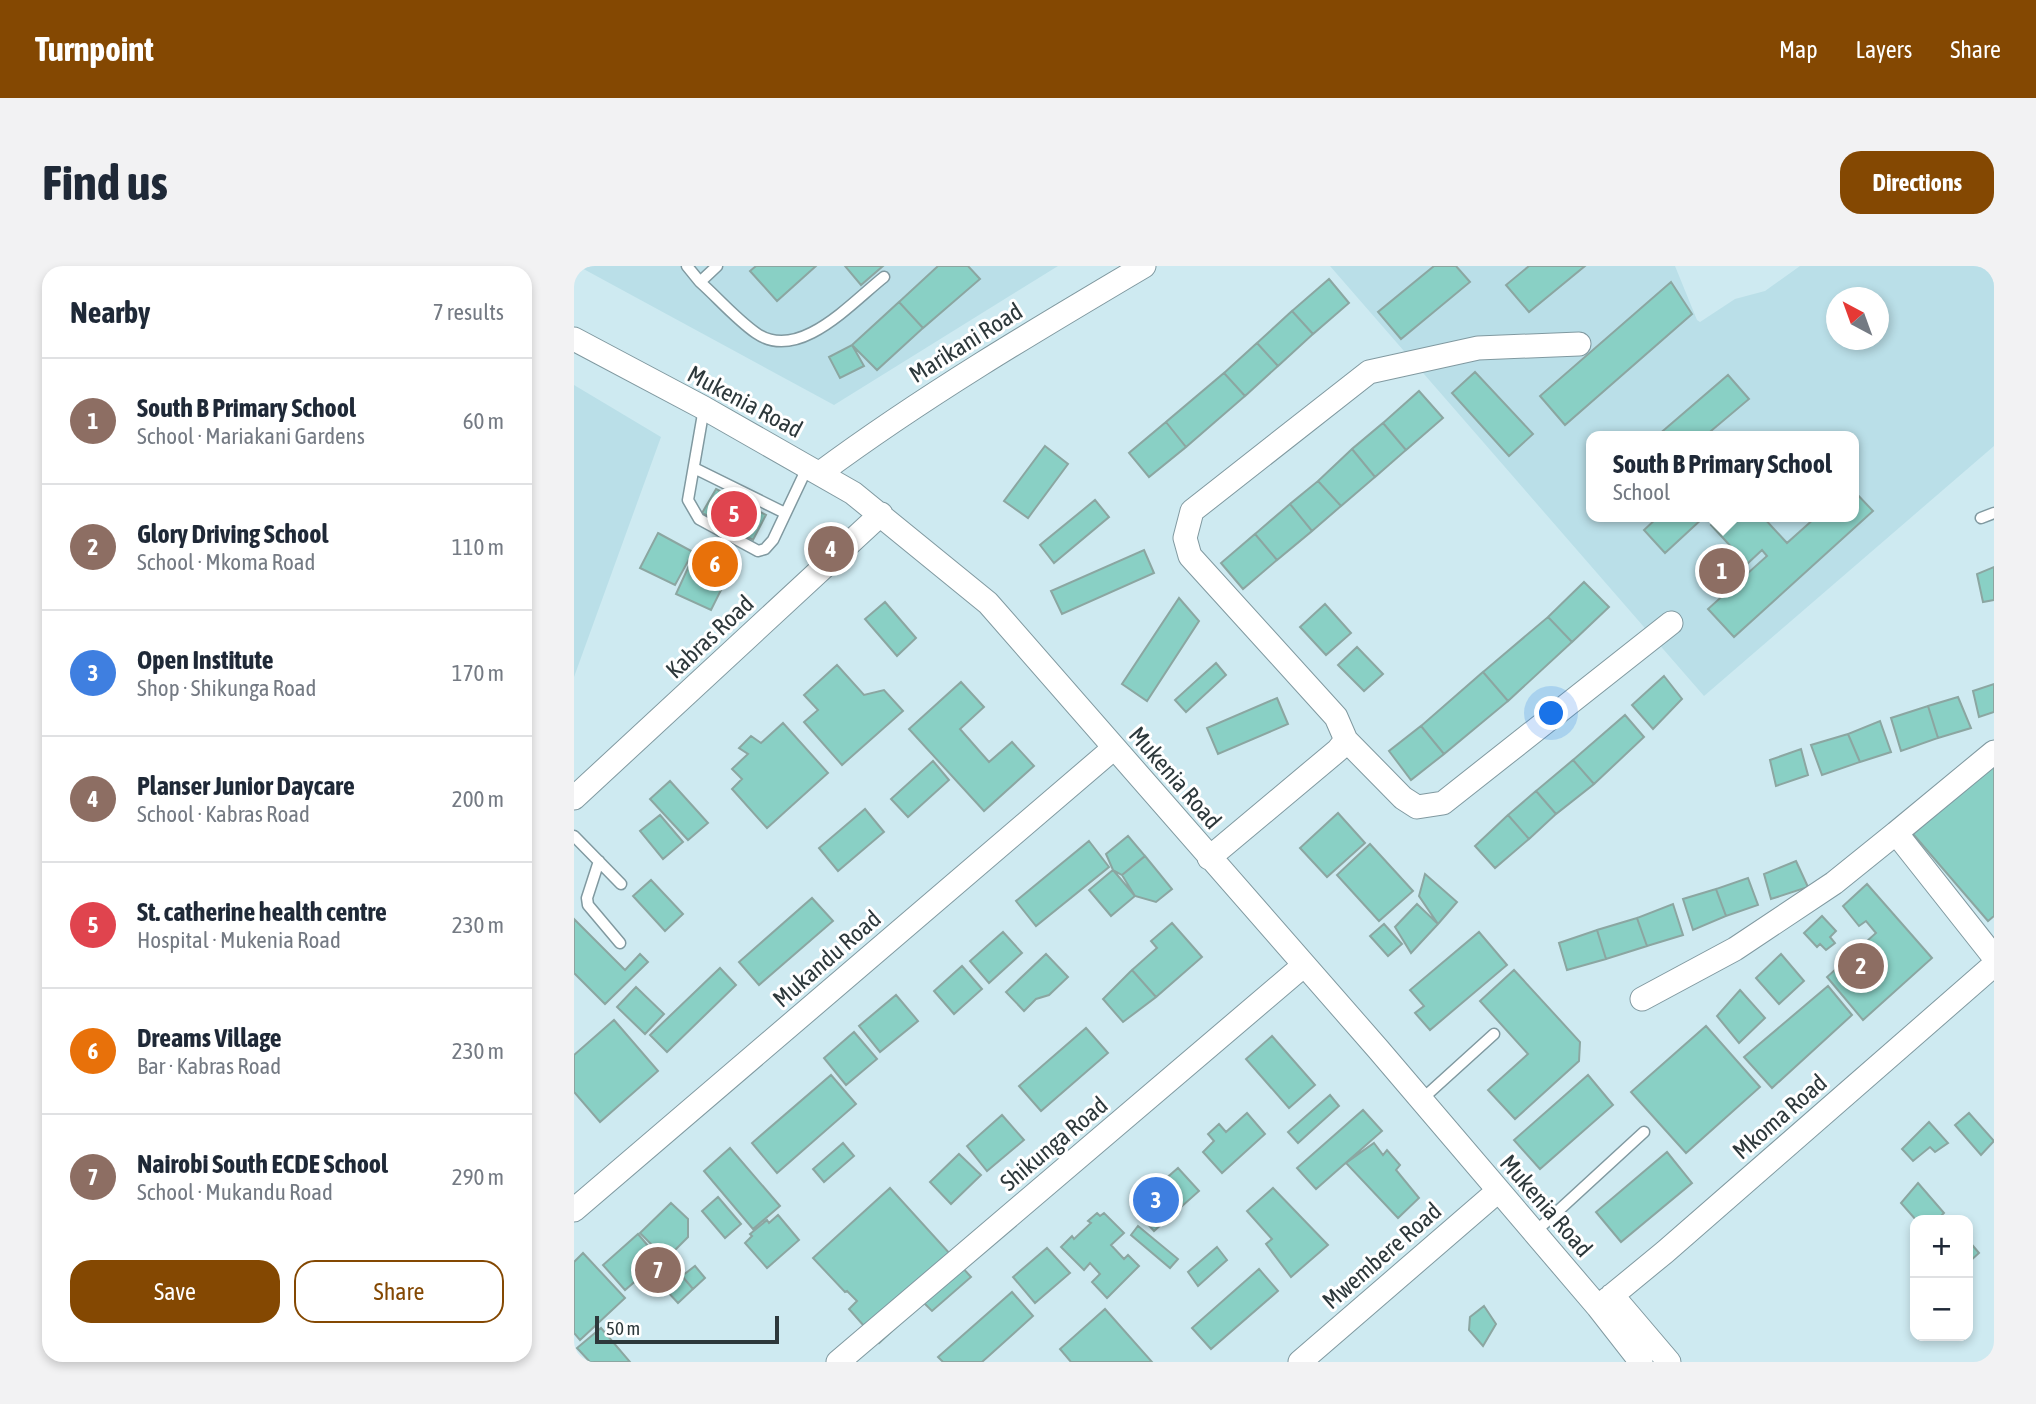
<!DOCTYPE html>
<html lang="en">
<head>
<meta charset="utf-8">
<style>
	:root { --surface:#fff; --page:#f2f2f3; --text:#1f2937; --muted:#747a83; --line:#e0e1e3; --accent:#844802 }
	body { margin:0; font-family:"Asap Condensed",sans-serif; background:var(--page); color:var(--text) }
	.controls { position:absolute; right:21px; bottom:21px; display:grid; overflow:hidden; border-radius:14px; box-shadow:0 4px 10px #0003 }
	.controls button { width:63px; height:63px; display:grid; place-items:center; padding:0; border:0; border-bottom:2px solid var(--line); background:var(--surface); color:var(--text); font:35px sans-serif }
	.compass { position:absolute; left:1252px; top:21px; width:63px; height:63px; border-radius:50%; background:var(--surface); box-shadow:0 4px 10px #0003; rotate:319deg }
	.scale { position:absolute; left:21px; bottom:18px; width:184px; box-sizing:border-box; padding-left:7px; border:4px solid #2d383b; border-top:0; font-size:19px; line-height:24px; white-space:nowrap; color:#2d383b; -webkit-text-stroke:5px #fff; paint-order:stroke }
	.you { position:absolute; left:978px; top:448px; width:24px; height:24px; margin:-18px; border:5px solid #fff; border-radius:50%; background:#1a73e8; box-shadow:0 0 0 10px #1a73e833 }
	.badge { display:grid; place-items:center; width:46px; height:46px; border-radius:50%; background:var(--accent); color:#fff; font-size:23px; font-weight:700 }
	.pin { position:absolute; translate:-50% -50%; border:4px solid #fff; box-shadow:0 2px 7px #0006 }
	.popup { position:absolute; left:1012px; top:165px; width:273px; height:91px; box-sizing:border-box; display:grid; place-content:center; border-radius:14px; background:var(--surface); filter:drop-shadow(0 2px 5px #0005); font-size:23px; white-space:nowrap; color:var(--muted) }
	.popup b { font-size:26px; color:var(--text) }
	.popup::after { content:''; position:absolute; left:50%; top:100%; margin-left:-14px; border:14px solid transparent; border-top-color:var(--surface) }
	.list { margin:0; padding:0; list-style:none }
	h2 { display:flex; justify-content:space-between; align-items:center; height:91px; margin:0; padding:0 28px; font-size:30px }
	h2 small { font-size:23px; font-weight:400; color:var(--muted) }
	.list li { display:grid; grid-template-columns:46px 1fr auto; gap:21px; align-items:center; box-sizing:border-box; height:126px; padding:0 28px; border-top:2px solid var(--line) }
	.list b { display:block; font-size:26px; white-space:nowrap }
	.list p { margin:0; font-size:23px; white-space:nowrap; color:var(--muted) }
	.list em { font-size:23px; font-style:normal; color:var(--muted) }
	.actions { display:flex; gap:14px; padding:21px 28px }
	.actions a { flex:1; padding:16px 0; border:2px solid var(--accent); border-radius:21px; text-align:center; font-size:24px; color:var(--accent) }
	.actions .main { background:var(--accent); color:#fff }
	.map { position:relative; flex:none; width:1420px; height:1096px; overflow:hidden; border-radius:21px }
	header { display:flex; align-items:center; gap:42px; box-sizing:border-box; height:98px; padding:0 35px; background:var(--accent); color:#fff }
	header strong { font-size:33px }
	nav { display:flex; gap:38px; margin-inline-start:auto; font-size:24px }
	.intro { display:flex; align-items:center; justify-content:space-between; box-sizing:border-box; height:168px; padding:0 42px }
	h1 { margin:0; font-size:49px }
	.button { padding:18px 32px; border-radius:21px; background:var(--accent); color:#fff; font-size:24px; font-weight:700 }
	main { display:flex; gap:42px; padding:0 42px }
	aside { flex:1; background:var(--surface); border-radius:21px; box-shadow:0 4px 10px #0003 }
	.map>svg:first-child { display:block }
	.built { fill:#badfe8; fill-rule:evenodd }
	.building { fill:#89d0c5; stroke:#8ba6a1; stroke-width:2 }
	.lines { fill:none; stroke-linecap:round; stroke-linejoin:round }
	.service-casing { stroke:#8099a0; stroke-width:13 }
	.minor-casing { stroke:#8099a0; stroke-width:25 }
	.service { stroke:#fff; stroke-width:10 }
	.minor { stroke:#fff; stroke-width:23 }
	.labels { text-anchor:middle; stroke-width:6; stroke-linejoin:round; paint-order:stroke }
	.street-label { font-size:24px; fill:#2d383b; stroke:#fff }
</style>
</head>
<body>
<header>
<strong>Turnpoint</strong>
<nav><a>Map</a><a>Layers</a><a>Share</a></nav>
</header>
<div class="intro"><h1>Find us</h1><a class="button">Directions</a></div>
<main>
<aside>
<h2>Nearby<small>7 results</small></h2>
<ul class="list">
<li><span class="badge" style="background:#8d6e63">1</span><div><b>South B Primary School</b><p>School · Mariakani Gardens</p></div><em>60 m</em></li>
<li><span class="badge" style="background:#8d6e63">2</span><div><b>Glory Driving School</b><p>School · Mkoma Road</p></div><em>110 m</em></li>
<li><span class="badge" style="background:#3f7fe0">3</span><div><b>Open Institute</b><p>Shop · Shikunga Road</p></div><em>170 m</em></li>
<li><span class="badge" style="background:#8d6e63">4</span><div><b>Planser Junior Daycare</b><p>School · Kabras Road</p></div><em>200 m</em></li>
<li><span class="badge" style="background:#e0444e">5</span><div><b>St. catherine health centre</b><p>Hospital · Mukenia Road</p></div><em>230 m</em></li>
<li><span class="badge" style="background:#e8710a">6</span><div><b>Dreams Village</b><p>Bar · Kabras Road</p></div><em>230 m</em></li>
<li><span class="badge" style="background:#8d6e63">7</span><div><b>Nairobi South ECDE School</b><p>School · Mukandu Road</p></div><em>290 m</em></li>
</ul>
<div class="actions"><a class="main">Save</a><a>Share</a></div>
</aside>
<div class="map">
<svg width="1420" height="1096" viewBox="0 0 1420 1096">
	<rect width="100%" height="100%" fill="#ceeaf1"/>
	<!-- built -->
	<path class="built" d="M 4,0 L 484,0 L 260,139 Z
		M 756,0 L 1101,0 L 1123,54 L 1126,56 L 1161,33 L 1191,25 L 1226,0 L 1420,0 L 1420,180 L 1130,430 ZM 1262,32 L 1304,32 L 1304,74 L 1262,74 ZM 1017,170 L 1279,170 L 1279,251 L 1017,251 Z
		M 0,119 L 87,171 L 0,411 Z"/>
	<!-- building -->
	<path class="building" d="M 182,0 L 242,0 L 203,35 L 176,5 Z
		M 271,0 L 309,0 L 287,19 Z
		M 364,0 L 394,0 L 406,13 L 349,62 L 325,36 Z
		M 860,0 L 882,0 L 896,16 L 827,73 L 804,46 Z
		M 955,0 L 1011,0 L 955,46 L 932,19 Z
		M 755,13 L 775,37 L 739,68 L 718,45 Z
		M 1097,16 L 1118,48 L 991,159 L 966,130 Z
		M 325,36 L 349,62 L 303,104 L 278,79 Z
		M 718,45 L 739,68 L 704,100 L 683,77 Z
		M 683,77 L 704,100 L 671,130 L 650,107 Z
		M 278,79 L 290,100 L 266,112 L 255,91 Z
		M 901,106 L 959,168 L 935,190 L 878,127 Z
		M 650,107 L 671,130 L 612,181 L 592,156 Z
		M 1154,109 L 1175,133 L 1131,170 L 1083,170 Z
		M 845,125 L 869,152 L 832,184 L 809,157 Z
		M 592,156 L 612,181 L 575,211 L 555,187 Z
		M 809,157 L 832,184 L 801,211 L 778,183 Z
		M 471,180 L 494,198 L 454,252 L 430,235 Z
		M 778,183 L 801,211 L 767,240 L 744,215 Z
		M 744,215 L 767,240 L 738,265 L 716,238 Z
		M 142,223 L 192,249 L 179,274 L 128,247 Z
		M 1279,224 L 1299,245 L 1160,371 L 1134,343 L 1193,290 L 1188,284 L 1173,298 L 1137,259 L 1146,251 L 1189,251 L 1213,277 L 1242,251 L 1279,251 Z
		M 521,234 L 535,251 L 480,297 L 466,279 Z
		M 716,238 L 738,265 L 703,294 L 681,268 Z
		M 1084,251 L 1130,251 L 1091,287 L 1070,264 Z
		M 84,267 L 119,286 L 101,319 L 66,302 Z
		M 681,268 L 703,294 L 669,323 L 647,297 Z
		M 570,284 L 580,307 L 488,348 L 477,325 Z
		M 118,293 L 154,310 L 137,344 L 102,328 Z
		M 1420,301 L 1420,334 L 1409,336 L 1403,308 Z
		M 1010,316 L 1035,341 L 998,376 L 974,351 Z
		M 605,332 L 625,355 L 573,435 L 548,418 Z
		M 311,336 L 342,372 L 323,390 L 291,353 Z
		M 751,338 L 777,367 L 752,389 L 726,361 Z
		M 974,351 L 998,376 L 934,435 L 909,406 Z
		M 783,381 L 809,408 L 790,425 L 764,399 Z
		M 642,397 L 652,409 L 612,446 L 601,434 Z
		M 263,399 L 290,429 L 310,424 L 329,445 L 268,499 L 230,456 L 244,444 L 230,429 Z
		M 909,406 L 934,435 L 870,488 L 847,460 Z
		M 1090,410 L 1108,433 L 1079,463 L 1058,439 Z
		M 387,416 L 410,441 L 386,463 L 415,496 L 438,476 L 460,500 L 410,545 L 335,463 Z
		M 1420,418 L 1420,446 L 1405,451 L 1399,425 Z
		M 1384,431 L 1397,462 L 1364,472 L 1354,440 Z
		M 703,432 L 714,458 L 644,488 L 633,462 Z
		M 1354,440 L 1364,472 L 1327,485 L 1317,452 Z
		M 1051,449 L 1070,471 L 1020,518 L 999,494 Z
		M 1306,455 L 1317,486 L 1286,496 L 1274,468 Z
		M 209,457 L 254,507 L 193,562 L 158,523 L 168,513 L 158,503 L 174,488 L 165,482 L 177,470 L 187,477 Z
		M 847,460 L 870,488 L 837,514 L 815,485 Z
		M 1274,468 L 1286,496 L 1248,509 L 1237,479 Z
		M 1227,483 L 1234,509 L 1202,520 L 1196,494 Z
		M 999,494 L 1020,518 L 982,548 L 962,525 Z
		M 1420,494 L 1420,650 L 1414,655 L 1339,568 Z
		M 359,495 L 375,514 L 334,551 L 317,533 Z
		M 96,515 L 134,557 L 114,574 L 76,533 Z
		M 962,525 L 982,548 L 955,573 L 934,549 Z
		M 291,543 L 310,566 L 264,605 L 245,582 Z
		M 764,547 L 791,577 L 753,611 L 726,582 Z
		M 86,549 L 109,576 L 89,593 L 66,565 Z
		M 934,549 L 955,573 L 921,602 L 901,580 Z
		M 554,570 L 571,590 L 548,609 L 539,604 L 532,588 Z
		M 515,575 L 535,601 L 462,660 L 442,635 Z
		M 796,578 L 839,625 L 805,655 L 763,609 Z
		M 571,590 L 598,623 L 582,636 L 561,630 L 548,609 Z
		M 1222,595 L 1234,621 L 1197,633 L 1190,608 Z
		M 539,604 L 561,630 L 537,650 L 515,624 Z
		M 851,608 L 883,636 L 864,658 L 845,630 Z
		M 1174,612 L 1184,639 L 1152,650 L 1142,623 Z
		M 77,614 L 109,648 L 91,665 L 59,630 Z
		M 1293,618 L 1358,692 L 1289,754 L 1253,711 L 1302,667 L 1292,655 L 1285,660 L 1269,640 Z
		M 1142,623 L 1152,650 L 1119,664 L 1109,633 Z
		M 238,632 L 259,655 L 185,719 L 165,696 Z
		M 843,638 L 864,658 L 837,687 L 821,661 Z
		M 1099,638 L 1109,669 L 1073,680 L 1063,652 Z
		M 1248,650 L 1262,665 L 1256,671 L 1261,677 L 1252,684 L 1246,678 L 1243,681 L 1230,667 Z
		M 1063,652 L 1073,680 L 1032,693 L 1023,664 Z
		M 0,653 L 51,704 L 66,688 L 74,696 L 31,738 L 0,707 Z
		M 598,657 L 628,691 L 582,731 L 558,704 L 583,682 L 577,675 Z
		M 810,658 L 828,678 L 814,690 L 796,670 Z
		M 1023,664 L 1032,693 L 993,704 L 985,677 Z
		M 429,666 L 448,687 L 415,717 L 396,695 Z
		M 905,666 L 933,699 L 856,764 L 841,747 L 850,740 L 836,724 Z
		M 472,688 L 494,711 L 475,729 L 462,733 L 450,745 L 432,726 Z
		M 1207,688 L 1230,715 L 1205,738 L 1182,712 Z
		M 388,700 L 408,723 L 380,748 L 360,725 Z
		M 146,702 L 162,719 L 93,786 L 76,769 Z
		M 558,704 L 582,731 L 549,756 L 529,733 Z
		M 940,704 L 1006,776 L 1005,795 L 941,853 L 914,824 L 954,788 L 906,735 Z
		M 1254,720 L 1278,749 L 1198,822 L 1170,791 Z
		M 62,721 L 90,748 L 71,768 L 43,741 Z
		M 1166,724 L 1191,752 L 1165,777 L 1143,750 Z
		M 322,729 L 344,755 L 306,786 L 285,760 Z
		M 40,754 L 84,805 L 26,856 L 0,826 L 0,789 Z
		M 1132,760 L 1186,821 L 1112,887 L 1057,826 Z
		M 512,762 L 534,787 L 467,845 L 445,820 Z
		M 280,766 L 303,793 L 272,819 L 250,792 Z
		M 698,770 L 741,819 L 715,842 L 672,793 Z
		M 257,809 L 282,838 L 203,907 L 178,877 Z
		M 1014,809 L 1039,839 L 966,903 L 940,874 Z
		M 756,829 L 765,840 L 724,877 L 714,866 Z
		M 789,844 L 808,865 L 742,923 L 723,902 Z
		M 673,847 L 691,868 L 648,907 L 629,886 L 640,875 L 634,868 L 645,858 L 652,866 Z
		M 1395,847 L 1420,875 L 1407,889 L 1381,859 Z
		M 428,849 L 450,874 L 413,905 L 393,880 Z
		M 1355,856 L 1374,877 L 1361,886 L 1356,881 L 1339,895 L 1328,883 Z
		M 269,877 L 280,890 L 250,916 L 239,903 Z
		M 800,877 L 809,889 L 813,884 L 826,899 L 822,904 L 845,932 L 824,952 L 772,897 Z
		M 156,882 L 206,940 L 179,963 L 130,905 Z
		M 1093,886 L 1118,917 L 1047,976 L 1022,946 Z
		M 385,888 L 407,909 L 377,938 L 356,916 Z
		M 604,902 L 625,925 L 580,965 L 559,942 L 567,936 L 560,927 L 571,917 L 581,922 Z
		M 1344,917 L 1370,947 L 1363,954 L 1342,954 L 1327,937 Z
		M 316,922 L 397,1011 L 358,1045 L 349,1036 L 305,1077 L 275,1043 L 283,1035 L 273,1025 L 271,1026 L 239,992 Z
		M 699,922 L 754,979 L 717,1011 L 692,978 L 698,973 L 673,945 Z
		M 144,931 L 167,958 L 151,972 L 128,945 Z
		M 97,937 L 114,953 L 114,971 L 92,993 L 66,967 Z
		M 523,947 L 526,950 L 530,947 L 550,967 L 537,979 L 550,993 L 554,989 L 565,1000 L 533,1032 L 518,1016 L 526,1008 L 516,997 L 510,1004 L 487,981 L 498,970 L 500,973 L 517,957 L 514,955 Z
		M 204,949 L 225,974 L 193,1002 L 171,977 L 178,970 L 176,968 L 193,954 L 195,957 Z
		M 564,960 L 604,993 L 596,1002 L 557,969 Z
		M 64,968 L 86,994 L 51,1024 L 29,999 Z
		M 1394,974 L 1405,987 L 1394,997 Z
		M 643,981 L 653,994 L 624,1020 L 614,1006 Z
		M 473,982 L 496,1007 L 461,1037 L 439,1011 Z
		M 9,987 L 51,1032 L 6,1074 L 0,1067 L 0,996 Z
		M 121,1000 L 131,1012 L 119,1023 L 108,1010 Z
		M 685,1003 L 704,1025 L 637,1083 L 618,1062 Z
		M 108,1010 L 119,1023 L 104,1037 L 92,1024 Z
		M 438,1026 L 459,1050 L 408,1096 L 369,1096 L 364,1091 Z
		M 910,1040 L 922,1058 L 909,1080 L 895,1064 L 896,1051 Z
		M 531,1043 L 578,1096 L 497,1096 L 486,1083 Z
		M 27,1062 L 56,1096 L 16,1096 L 3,1082 Z"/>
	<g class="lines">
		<!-- service casing -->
		<g class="service-casing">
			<path id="service" d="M 113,0 L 126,16 L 143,0
				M 126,16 C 144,32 162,53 182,67 C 225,97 278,36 310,11
				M 130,142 L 114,234 L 125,253 L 184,285 L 191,283 L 199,274 L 234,200
				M 120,202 L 211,247
				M 1407,252 L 1420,247
				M 0,570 L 47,618
				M 25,595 L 13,632 L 14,639 L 46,677
				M 846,835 L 920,768
				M 960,967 L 1070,866"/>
		</g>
		<!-- minor casing -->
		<g class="minor-casing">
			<path id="minor" d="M 0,73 L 130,142 L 279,227 L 414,337 L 804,783 L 1024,1041 L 1067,1096
				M 246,207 C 350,130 460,65 570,0
				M 772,474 L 829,532 L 843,541 L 869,537 L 1097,357
				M 0,532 L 307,248
				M 1322,567 L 1420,486
				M 635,592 L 764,484 L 772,474 L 762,451 L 616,290 L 611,272 L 618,245 L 795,106 L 904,82 L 1005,78
				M 1068,733 L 1161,683 L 1260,617 L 1322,567 L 1420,691
				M 0,944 L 540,482
				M 1038,1029 L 1095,1096
				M 1024,1041 L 1091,986 L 1420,699
				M 264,1096 L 729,700
				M 726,1096 L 924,925"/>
		</g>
		<!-- service -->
		<use href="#service" class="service"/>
		<!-- minor -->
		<use href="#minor" class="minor"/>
	</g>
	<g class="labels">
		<!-- street labels -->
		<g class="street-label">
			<text transform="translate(392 77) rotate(-32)" y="8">Marikani Road</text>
			<text transform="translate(171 136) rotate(28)" y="8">Mukenia Road</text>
			<text transform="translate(136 371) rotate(-43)" y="8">Kabras Road</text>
			<text transform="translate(601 512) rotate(49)" y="8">Mukenia Road</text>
			<text transform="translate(253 693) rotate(-41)" y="8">Mukandu Road</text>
			<text transform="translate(1206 851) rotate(-41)" y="8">Mkoma Road</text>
			<text transform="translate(480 878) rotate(-40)" y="8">Shikunga Road</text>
			<text transform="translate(972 940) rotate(49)" y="8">Mukenia Road</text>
			<text transform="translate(808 990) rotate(-41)" y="8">Mwembere Road</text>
		</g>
	</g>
</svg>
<div class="controls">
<button>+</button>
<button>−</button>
</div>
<svg class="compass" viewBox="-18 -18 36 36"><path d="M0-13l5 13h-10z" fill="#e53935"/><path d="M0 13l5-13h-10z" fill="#747a83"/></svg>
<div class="scale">50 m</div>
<div class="you"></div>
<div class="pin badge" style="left:1148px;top:305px;background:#8d6e63">1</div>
<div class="popup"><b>South B Primary School</b>School</div>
<div class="pin badge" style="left:1287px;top:700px;background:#8d6e63">2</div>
<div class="pin badge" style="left:582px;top:934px;background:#3f7fe0">3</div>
<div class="pin badge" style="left:257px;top:283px;background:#8d6e63">4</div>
<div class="pin badge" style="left:160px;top:248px;background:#e0444e">5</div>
<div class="pin badge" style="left:141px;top:298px;background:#e8710a">6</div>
<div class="pin badge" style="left:84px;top:1004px;background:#8d6e63">7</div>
</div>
</main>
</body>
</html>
